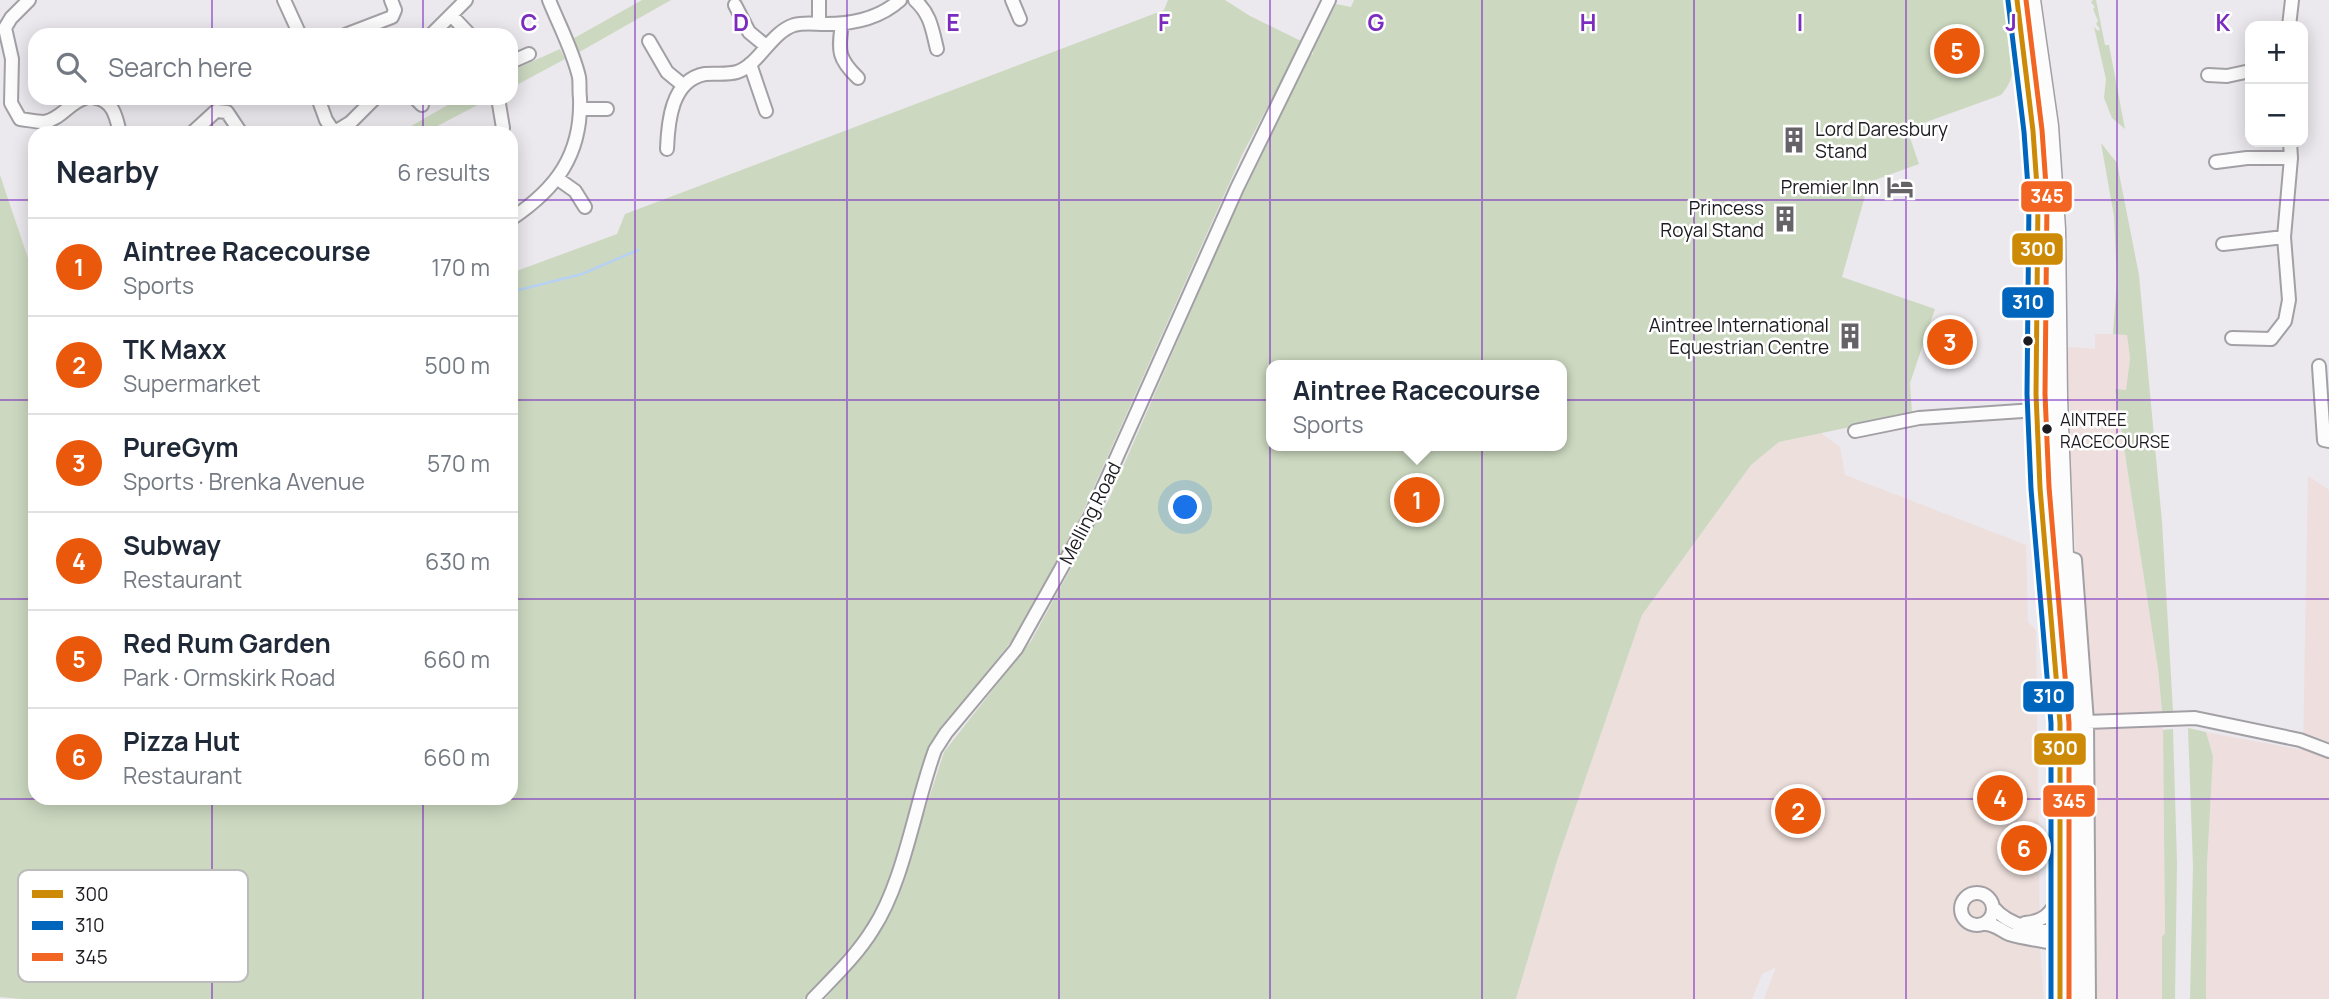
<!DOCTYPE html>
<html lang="en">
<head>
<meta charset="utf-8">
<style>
	:root { --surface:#fff; --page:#f2f2f3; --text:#1f2937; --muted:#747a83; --line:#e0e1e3; --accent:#ea580c }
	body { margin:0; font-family:Manrope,sans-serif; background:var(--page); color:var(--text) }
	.controls { position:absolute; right:21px; top:21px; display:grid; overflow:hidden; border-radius:14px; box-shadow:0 4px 18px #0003 }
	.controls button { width:63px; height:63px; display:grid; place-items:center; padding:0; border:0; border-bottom:2px solid var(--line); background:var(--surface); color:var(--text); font:35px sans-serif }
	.you { position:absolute; left:1186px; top:508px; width:24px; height:24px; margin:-18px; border:5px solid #fff; border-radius:50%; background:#1a73e8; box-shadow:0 0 0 10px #1a73e833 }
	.badge { display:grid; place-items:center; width:46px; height:46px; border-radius:50%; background:var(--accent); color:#fff; font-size:23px; font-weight:700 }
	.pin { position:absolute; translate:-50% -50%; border:4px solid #fff; box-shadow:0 2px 7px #0006 }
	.popup { position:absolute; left:1266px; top:360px; width:301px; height:91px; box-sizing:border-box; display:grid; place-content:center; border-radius:14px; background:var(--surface); filter:drop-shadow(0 2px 5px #0005); font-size:23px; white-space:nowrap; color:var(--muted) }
	.popup b { font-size:26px; color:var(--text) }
	.popup::after { content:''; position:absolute; left:50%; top:100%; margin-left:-14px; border:14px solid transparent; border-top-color:var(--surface) }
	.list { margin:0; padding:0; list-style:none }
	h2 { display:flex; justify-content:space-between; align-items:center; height:91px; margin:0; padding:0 28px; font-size:30px }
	h2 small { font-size:23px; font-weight:400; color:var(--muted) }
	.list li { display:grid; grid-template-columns:46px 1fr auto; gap:21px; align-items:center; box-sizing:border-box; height:98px; padding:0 28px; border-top:2px solid var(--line) }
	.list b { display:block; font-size:26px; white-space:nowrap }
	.list p { margin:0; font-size:23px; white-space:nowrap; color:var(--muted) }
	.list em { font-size:23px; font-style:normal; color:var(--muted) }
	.icon { flex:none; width:38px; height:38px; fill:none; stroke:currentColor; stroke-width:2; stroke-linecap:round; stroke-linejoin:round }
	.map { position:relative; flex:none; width:2329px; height:999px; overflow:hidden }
	.search { position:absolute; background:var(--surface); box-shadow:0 4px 18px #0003; left:28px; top:28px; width:490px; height:77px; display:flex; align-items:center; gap:18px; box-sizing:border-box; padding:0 24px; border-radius:21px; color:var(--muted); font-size:26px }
	.panel { position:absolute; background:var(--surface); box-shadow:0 4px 18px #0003; left:28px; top:126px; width:490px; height:679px; border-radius:21px }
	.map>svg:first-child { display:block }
	.commercial { fill:#eddfdc }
	.industrial { fill:#eedfde }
	.green { fill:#ccd9c0; fill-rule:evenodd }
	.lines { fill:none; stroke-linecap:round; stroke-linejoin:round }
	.stream { stroke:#b7d1f2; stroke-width:2.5 }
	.minor-casing { stroke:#a2a0a5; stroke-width:16 }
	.highway-casing { stroke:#a2a0a5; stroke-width:21 }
	.minor { stroke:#fcfcfc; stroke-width:12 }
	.highway { stroke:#fcfcfc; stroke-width:18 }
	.bus-1-casing { stroke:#fff; stroke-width:10 }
	.bus-2-casing { stroke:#fff; stroke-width:10 }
	.bus-3-casing { stroke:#fff; stroke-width:10 }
	.bus-1 { stroke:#cc8a06; stroke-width:5 }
	.bus-2 { stroke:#0065bd; stroke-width:5 }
	.bus-3 { stroke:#f26522; stroke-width:5 }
	.grid { fill:none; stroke:#7b2cbf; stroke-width:2; stroke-opacity:0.55 }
	.bus-dot { fill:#1e1b20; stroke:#fff; stroke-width:2.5 }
	.labels { text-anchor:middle; stroke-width:5; stroke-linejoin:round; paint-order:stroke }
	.bus-label { font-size:17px; fill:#1e1b20; stroke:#fff; text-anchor:start }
	.poi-label { font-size:19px; fill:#1e1b20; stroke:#fff; text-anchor:end }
	.street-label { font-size:19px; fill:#1e1b20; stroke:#fff }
	.key { fill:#fff; stroke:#bcbbbc; stroke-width:2 }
	.key-label { font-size:19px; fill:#1e1b20 }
	.grid-label { font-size:23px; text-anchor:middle; font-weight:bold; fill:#7b2cbf; stroke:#fff; stroke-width:5; stroke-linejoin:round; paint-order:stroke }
	.line-badge { stroke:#fff; stroke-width:2.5 }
	.badge-label { font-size:19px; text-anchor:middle; font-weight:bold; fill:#fff }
</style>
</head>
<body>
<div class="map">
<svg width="2329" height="999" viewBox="0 0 2329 999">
	<rect width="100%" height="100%" fill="#ebe8ee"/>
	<!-- commercial -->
	<path class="commercial" d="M 1821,433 L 1840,447 L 1845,475 L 2026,545 L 2028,622 L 2036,630 L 2040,950 L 2044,999 L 1764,999 L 1776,967 L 1762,974 L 1752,999 L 1516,999 L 1557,861 L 1642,615 L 1751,465 L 1779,442 Z"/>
	<!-- industrial -->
	<path class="industrial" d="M 2095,334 L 2127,334 L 2130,358 L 2126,391 L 2115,390 L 2158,669 L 2163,730 L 2165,933 L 2162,938 L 2162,999 L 2096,999 L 2095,767 L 2082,561 L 2076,551 L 2073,524 L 2069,468 L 2071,415 L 2068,399 L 2068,347 L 2095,349 Z
		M 2308,476 L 2329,490 L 2329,999 L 2206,999 L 2207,865 L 2213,756 L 2206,732 L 2303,750 Z"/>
	<!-- green -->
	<path class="green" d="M 642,0 L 671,0 L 574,55 L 569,41 Z
		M 1168,0 L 1225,0 L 1250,16 L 1301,41 L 1293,59 L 1313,54 L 1313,48 L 1336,4 L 1351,7 L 1354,0 L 2005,0 C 2009,29 2025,70 2001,95 L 1907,129 L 1919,164 L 1869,182 L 1842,277 L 1935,309 L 1910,383 L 1912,414 L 1779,442 L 1751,465 L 1642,615 L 1557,861 L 1516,999 L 825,999 L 870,947 L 893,909 L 944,752 L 1031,641 L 1109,499 L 1229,223 L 1286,105 L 1267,108 L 1242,155 L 1077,525 L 1017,634 L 932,742 L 920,772 L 889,880 L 867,928 L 804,999 L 21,999 L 0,997 L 0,175 L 35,279 L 35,798 L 511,798 L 511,273 L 617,234 L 625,214 L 1164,10 ZM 1272,365 L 1562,365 L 1562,446 L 1272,446 Z
		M 2093,0 L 2096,0 L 2105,45 L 2109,45 L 2125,129 L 2112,118 L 2104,98 L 2106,79 L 2094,27 L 2098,31 L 2100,29 L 2096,24 L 2098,21 L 2093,9 L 2095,7 L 2091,2 Z
		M 560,49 L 565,59 L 511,88 L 511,71 Z
		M 460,98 L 491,98 L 424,133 L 399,133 Z
		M 2101,143 L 2117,163 L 2139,275 L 2162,522 L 2173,711 L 2162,712 L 2158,669 L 2115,389 L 2126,390 L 2130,358 L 2127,335 L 2113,334 L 2117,281 L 2114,216 Z
		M 2188,728 L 2206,732 L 2213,756 L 2207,865 L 2206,999 L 2190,999 L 2193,866 Z
		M 2173,729 L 2177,863 L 2175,999 L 2162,999 L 2162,937 L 2165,933 L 2163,730 Z"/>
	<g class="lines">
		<!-- stream -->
		<path class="stream" d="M 511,292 L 582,274 L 638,250"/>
		<!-- minor casing -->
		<g class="minor-casing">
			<path id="minor" d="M 29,0 L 11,18 L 5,28 L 12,59 L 11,103 L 20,119 C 28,120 37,122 44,122 C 60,120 70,102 85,98
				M 284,0 L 300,35
				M 819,0 L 819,24
				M 915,0 C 931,15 932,29 937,49
				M 1012,0 L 1020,19
				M 735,5 L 749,32 L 766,46
				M 451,15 L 470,35
				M 842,24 C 838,51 838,59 858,78
				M 2289,26 L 2292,0
				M 345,35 L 392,17 L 395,10 L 391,0
				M 431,35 L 466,0
				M 649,41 L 667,72 L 684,86
				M 511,62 L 529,54
				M 750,64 L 766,111
				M 2208,75 L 2227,76 L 2250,71
				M 96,98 C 114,102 116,117 120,133
				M 318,98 L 326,120 L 334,132
				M 415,98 L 422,105
				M 580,109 L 607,109
				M 192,133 L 216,111 L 227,112 L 241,133
				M 333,133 L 351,122 L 375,98
				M 498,133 L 503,128 L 499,104
				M 667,149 C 668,123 671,80 705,74 C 715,73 727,75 737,72 C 759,65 770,33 794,25 C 805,22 814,24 826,24 C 852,24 880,18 900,0
				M 2216,162 L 2247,158 L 2291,158
				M 558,179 L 575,191 L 585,207
				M 511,219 C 556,189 582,155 580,98 C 579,91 580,83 579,77 C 573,51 559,25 549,0
				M 2223,244 L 2284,237
				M 2232,338 L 2271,339 L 2285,321 L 2289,300 L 2284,237 L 2291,158 L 2290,142
				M 2319,366 L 2324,440 L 2329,441
				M 1855,431 L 1919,418 L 2036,410 L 2058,398
				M 2064,556 L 2075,560 L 2087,722 L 2089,999
				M 2087,722 L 2195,718 L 2300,740 L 2329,751
				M1961 909a16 16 0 1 1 32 0a16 16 0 1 1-32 0Z
				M 1993,907 C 2010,928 2041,931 2067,933
				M 2025,923 C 2042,922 2051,914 2058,899
				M 1983,924 C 1994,923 2000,930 2009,934 C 2026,939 2044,941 2060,944 L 2065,942
				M 813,999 C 834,977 857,955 873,929 C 904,882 915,804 935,750 L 946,733 L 1016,649 L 1090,517 L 1237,188 L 1329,0"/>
		</g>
		<!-- highway casing -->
		<g class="highway-casing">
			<path id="highway" d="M 2017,0 L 2033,131 L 2038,201 L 2036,394 L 2040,488 L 2060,723 L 2060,999
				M 2031,0 L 2049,126 L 2056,229 L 2058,398 L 2064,556 L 2077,773 L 2078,999"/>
		</g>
		<!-- minor -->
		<use href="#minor" class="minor"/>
		<!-- highway -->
		<use href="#highway" class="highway"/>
		<!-- bus-1 casing -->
		<g class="bus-1-casing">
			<path id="bus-1" d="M 2017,0 L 2033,131 L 2038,201 L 2036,394 L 2040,488 L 2060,723 L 2060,999"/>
		</g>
		<!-- bus-2 casing -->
		<g class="bus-2-casing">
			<path id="bus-2" d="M 2008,1 L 2024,132 L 2029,201 L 2027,394 L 2031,489 L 2051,723 L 2051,999"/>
		</g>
		<!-- bus-3 casing -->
		<g class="bus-3-casing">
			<path id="bus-3" d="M 2026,0 L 2042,130 L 2047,200 L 2045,394 L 2049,487 L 2069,723 L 2069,999"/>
		</g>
		<!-- bus-1 -->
		<use href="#bus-1" class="bus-1"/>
		<!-- bus-2 -->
		<use href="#bus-2" class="bus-2"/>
		<!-- bus-3 -->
		<use href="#bus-3" class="bus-3"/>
	</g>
	<!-- grid -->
	<path class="grid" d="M 212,0 L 212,35M 423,0 L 423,35M 635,0 L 635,999M 847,0 L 847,999M 1059,0 L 1059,999M 1270,0 L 1270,999M 1482,0 L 1482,999M 1694,0 L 1694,999M 1906,0 L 1906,999M 2117,0 L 2117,999M 212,98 L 212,133M 423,98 L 423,133M 0,200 L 35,200M 511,200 L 2329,200M 0,400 L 35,400M 511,400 L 2329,400M 0,599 L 35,599M 511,599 L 2329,599M 212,798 L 212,999M 423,798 L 423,999M 0,799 L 2329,799"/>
	<!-- icons -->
	<defs>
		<g id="building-bare" transform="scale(2.1)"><path d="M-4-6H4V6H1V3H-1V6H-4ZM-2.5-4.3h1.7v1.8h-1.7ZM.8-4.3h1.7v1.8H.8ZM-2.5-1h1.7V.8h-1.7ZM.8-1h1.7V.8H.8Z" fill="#666368" stroke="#fff" stroke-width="2.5" paint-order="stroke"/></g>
		<g id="hotel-bare" transform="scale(2.1)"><path d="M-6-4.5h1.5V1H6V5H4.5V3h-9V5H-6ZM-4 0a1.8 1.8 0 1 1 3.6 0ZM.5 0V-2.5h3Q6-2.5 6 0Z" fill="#666368" stroke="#fff" stroke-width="2.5" paint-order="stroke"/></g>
	</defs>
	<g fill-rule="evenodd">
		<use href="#building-bare" x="1794" y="140"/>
		<use href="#hotel-bare" x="1900" y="187"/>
		<use href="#building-bare" x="1785" y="219"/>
		<use href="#building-bare" x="1850" y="336"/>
	</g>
	<!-- markers -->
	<g class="bus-dot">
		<circle cx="2028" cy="341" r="6"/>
		<circle cx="2047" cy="429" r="6"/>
	</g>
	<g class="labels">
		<!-- bus labels -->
		<g class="bus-label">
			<text x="2060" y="426">AINTREE<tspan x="2060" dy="22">RACECOURSE</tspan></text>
		</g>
		<!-- poi labels -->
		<g class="poi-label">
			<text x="1815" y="136" text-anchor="start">Lord Daresbury<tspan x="1815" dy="22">Stand</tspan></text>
			<text x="1879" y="194">Premier Inn</text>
			<text x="1764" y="215">Princess<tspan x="1764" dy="22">Royal Stand</tspan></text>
			<text x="1829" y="332">Aintree International<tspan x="1829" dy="22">Equestrian Centre</tspan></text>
		</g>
		<!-- street labels -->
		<g class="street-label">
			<text transform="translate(1090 513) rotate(-63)" y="7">Melling Road</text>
		</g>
	</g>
	<!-- legend -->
	<rect x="18" y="870" width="230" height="112" rx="10" class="key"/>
	<rect x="32" y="890" width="31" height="8" fill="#cc8a06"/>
	<rect x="32" y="921" width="31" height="9" fill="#0065bd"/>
	<rect x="32" y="953" width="31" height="8" fill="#f26522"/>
	<g class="key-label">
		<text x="75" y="901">300</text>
		<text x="75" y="932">310</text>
		<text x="75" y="964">345</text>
	</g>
	<g class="grid-label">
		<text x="529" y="31">C</text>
		<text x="741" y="31">D</text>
		<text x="953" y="31">E</text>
		<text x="1164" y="31">F</text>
		<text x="1376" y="31">G</text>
		<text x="1588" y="31">H</text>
		<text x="1800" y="31">I</text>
		<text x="2011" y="31">J</text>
		<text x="2223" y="31">K</text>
	</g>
	<g class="line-badge">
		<rect x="2020" y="180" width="53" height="33" rx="7" fill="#f26522"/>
		<rect x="2011" y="232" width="53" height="34" rx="7" fill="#cc8a06"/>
		<rect x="2001" y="286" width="54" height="33" rx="7" fill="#0065bd"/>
		<rect x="2022" y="680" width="53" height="33" rx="7" fill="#0065bd"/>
		<rect x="2033" y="732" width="54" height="34" rx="7" fill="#cc8a06"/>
		<rect x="2042" y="784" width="54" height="34" rx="7" fill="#f26522"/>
	</g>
	<g class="badge-label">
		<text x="2047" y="203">345</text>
		<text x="2038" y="256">300</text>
		<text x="2028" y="309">310</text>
		<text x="2049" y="703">310</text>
		<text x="2060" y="755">300</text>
		<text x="2069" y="808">345</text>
	</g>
</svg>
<div class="controls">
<button>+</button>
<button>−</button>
</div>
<div class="you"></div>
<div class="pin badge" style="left:1417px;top:500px">1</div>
<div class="popup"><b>Aintree Racecourse</b>Sports</div>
<div class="pin badge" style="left:1798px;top:811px">2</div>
<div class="pin badge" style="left:1950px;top:342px">3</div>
<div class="pin badge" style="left:2000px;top:798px">4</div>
<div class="pin badge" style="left:1957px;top:51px">5</div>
<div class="pin badge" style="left:2024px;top:848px">6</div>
<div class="search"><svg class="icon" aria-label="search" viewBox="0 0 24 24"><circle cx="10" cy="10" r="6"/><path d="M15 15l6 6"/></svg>Search here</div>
<section class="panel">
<h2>Nearby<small>6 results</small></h2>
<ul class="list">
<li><span class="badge">1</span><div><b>Aintree Racecourse</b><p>Sports</p></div><em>170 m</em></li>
<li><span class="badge">2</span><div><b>TK Maxx</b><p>Supermarket</p></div><em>500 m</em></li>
<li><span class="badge">3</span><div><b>PureGym</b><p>Sports · Brenka Avenue</p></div><em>570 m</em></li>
<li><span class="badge">4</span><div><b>Subway</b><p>Restaurant</p></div><em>630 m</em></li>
<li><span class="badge">5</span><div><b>Red Rum Garden</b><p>Park · Ormskirk Road</p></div><em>660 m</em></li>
<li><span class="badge">6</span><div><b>Pizza Hut</b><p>Restaurant</p></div><em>660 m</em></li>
</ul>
</section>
</div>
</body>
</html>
